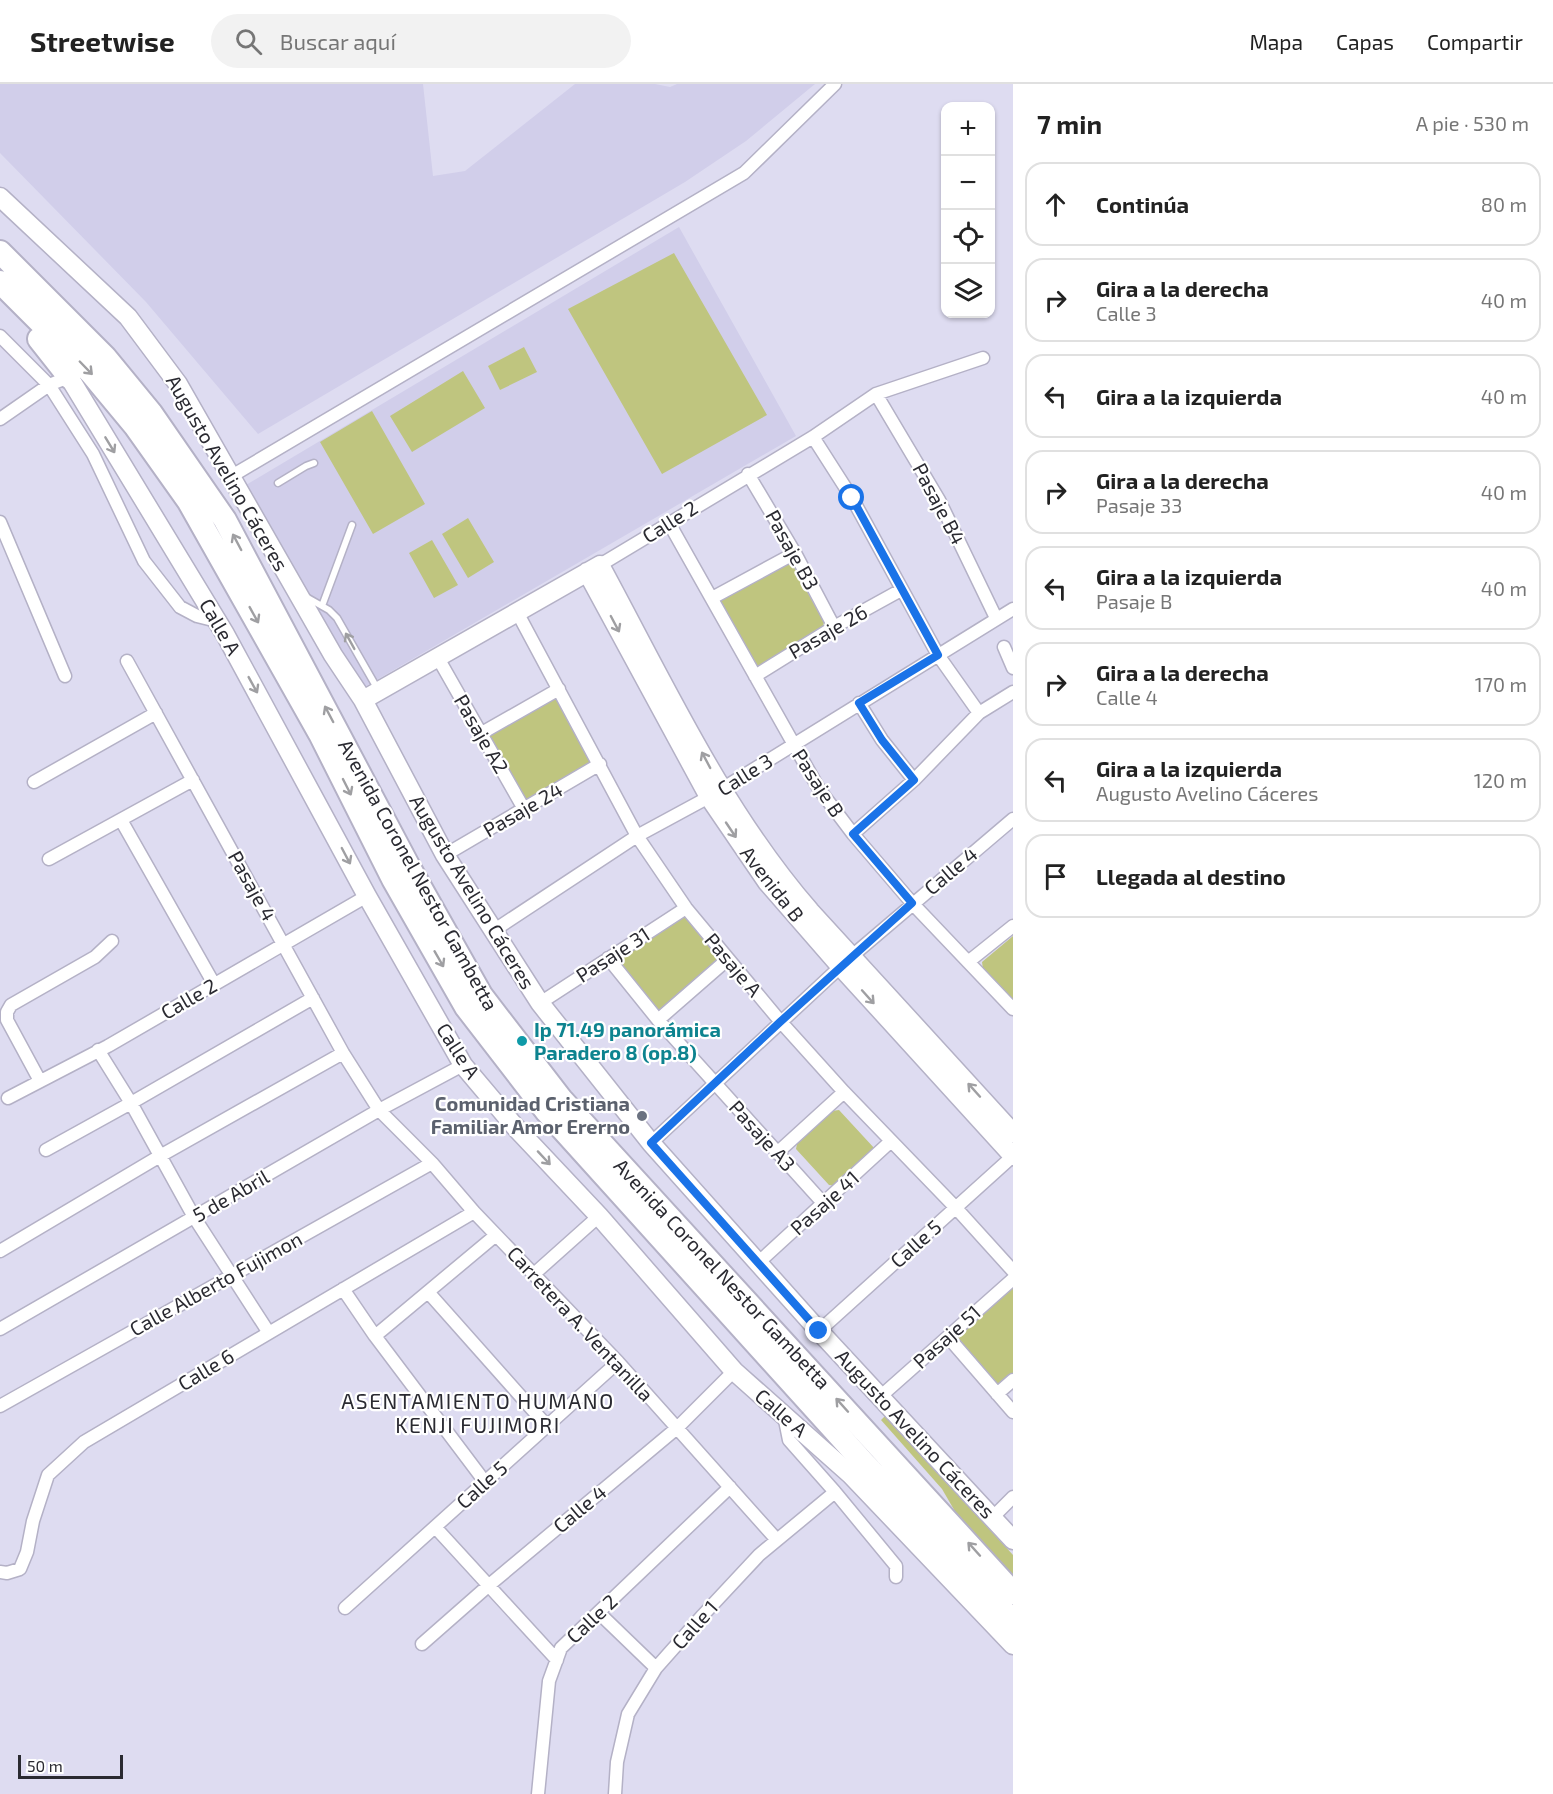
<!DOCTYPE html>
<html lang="es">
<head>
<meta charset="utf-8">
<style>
	:root { --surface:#fff; --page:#f2f2f2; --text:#222; --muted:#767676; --line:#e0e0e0 }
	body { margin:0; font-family:"Exo 2",sans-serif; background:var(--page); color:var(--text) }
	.controls { position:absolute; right:18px; top:18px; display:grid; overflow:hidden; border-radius:12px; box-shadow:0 2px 4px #0004 }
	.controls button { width:54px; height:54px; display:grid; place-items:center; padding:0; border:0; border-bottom:2px solid var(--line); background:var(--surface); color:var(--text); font:30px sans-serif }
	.scale { position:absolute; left:18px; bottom:15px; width:105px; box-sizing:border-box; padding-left:6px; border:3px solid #2a2a31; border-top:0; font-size:16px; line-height:21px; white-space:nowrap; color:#2a2a31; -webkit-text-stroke:4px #fff; paint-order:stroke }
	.stop { position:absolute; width:18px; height:18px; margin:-14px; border:4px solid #1a73e8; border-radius:50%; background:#fff }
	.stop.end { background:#1a73e8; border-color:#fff; box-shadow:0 2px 6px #0008 }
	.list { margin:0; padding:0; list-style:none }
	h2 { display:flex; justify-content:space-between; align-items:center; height:78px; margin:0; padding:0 24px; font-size:26px }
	h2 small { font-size:20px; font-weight:400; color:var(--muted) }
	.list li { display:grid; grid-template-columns:39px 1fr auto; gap:18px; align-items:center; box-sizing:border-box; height:84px; margin:0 12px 12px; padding:0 12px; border:2px solid var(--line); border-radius:18px }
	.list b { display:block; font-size:22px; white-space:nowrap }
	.list p { margin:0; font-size:20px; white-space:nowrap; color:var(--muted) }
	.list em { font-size:20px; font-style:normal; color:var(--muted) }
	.icon { flex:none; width:33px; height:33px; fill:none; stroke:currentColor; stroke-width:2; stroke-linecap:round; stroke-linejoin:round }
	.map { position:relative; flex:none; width:1013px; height:1710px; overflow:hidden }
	header { display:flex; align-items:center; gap:36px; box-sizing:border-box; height:84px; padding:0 30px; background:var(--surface); border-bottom:2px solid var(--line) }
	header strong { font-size:28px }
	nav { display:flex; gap:33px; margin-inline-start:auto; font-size:21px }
	.search { width:420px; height:54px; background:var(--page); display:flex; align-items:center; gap:15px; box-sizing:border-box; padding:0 21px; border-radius:33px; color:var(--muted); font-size:22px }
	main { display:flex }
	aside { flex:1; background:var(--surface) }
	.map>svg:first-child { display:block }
	.built { fill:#d1ceea }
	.green { fill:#bfc57f }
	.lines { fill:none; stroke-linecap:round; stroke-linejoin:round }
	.lane-casing { stroke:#b4b1c6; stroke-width:9 }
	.street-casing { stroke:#b4b1c6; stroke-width:15 }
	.secondary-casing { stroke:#b4b1c6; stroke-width:21 }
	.highway-casing { stroke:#b4b1c6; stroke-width:26 }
	.lane { stroke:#fff; stroke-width:6 }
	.street { stroke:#fff; stroke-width:12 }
	.secondary { stroke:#fff; stroke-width:18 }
	.highway { stroke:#fff; stroke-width:22 }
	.oneway { stroke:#9f9fa2 }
	.route { stroke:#1a73e8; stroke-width:8 }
	.culture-dot { fill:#0f9aa8; stroke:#fff; stroke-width:2 }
	.worship-dot { fill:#6b7280; stroke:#fff; stroke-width:2 }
	.labels { text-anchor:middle; stroke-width:4.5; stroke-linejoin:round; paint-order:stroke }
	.street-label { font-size:20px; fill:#2a2a31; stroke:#fff }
	.culture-label { font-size:20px; font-weight:bold; fill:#0d838f; stroke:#fff; text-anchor:start }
	.worship-label { font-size:20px; font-weight:bold; fill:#5b616d; stroke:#fff; text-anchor:end }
	.neighbourhood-label { font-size:21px; letter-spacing:1.5px; fill:#2a2a31; stroke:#fff }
</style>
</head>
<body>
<header>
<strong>Streetwise</strong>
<div class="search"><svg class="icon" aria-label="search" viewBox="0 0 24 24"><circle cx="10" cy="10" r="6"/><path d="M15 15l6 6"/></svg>Buscar aquí</div>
<nav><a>Mapa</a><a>Capas</a><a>Compartir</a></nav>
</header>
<main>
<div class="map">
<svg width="1013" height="1710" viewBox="0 0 1013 1710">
	<rect width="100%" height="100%" fill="#dedcf1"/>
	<!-- built -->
	<path class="built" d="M 0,0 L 423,0 L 433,92 L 465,87 L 575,0 L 655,0 L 670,3 L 677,0 L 815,0 L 746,57 L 685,98 L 258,350 L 146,218 L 0,69 Z
		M 679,143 L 796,352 L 361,605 L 246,401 Z"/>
	<!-- green -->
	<path class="green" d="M 674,169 L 767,331 L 662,390 L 568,225 Z
		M 524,263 L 537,288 L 500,306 L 488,282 Z
		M 463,287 L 485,324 L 412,368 L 390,332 Z
		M 372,327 L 425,420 L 373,450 L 320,358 Z
		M 468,434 L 494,478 L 468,494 L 442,450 Z
		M 432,456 L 458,501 L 434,514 L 409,469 Z
		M 788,479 L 792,480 L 824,538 L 823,543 L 758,583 L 754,582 L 719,517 Z
		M 553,614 L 559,617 L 592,673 L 589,681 L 527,717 L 523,715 L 489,655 L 492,647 Z
		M 682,830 L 722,876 L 660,928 L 655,926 L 615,876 Z
		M 1013,852 L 1013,918 L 983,885 L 982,878 Z
		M 839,1026 L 875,1065 L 836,1102 L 829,1101 L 796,1065 L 797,1060 L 832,1027 Z
		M 1013,1203 L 1013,1290 L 1001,1300 L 997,1299 L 955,1255 L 958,1249 Z
		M 886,1331 L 1013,1471 L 1013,1494 L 960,1436 L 942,1405 L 881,1336 Z"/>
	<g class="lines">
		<!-- lane casing -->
		<g class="lane-casing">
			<path id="lane" d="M 278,399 L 306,382 L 314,379
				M 306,513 L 329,526 L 337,534 L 377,604
				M 322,522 L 352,441"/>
		</g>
		<!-- street casing -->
		<g class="street-casing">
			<path id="street" d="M 0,252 L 49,301 L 93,370 L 144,477 L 180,523 L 197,532 L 217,537
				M 876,310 L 939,416 L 996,534
				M 0,335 L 49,301 L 69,293
				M 813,353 L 852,414 L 938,571 L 979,629
				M 748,390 L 795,469 L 834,543
				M 230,393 L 744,89 L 835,0
				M 0,438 L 65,592
				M 669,439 L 819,705 L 853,750 L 912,819 L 1013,925
				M 600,481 L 813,353 L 876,310 L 983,274
				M 712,514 L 795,469
				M 517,528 L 637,752 L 686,824 L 780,937 L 844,1008 L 956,1124 L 1013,1187
				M 1004,563 L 1013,584
				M 438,574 L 524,725
				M 127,577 L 343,969 L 379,1026 L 432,1079 L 474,1128 L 618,1278 L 777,1456
				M 755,592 L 834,543 L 901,506
				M 859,619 L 882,656 L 914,696
				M 480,650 L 559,605
				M 34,698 L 156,629
				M 121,736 L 214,900
				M 853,750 L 914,696 L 979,629 L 1013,608
				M 445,771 L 600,680
				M 49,775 L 193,696
				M 493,847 L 637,752 L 709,713 L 1013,525
				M 608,874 L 658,936 L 824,1120
				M 968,878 L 1013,842
				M 540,919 L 686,824
				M 658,936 L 728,875
				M 98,966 L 131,1019 L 194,1133 L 269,1249
				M 40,997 L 7,936 L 7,928 L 11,921 L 95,873 L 112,857
				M 8,1014 L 108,962 L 367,812
				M 651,1059 L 852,872 L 1013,735
				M 46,1066 L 131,1019 L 313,914
				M 777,1069 L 844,1008
				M 0,1167 L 160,1072 L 343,969
				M 759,1178 L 890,1058
				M 534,1190 L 599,1132
				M 343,1205 L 375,1252 L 485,1398
				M 428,1208 L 547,1342
				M 0,1245 L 379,1026 L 463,981
				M 819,1247 L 1013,1072
				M 375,1252 L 496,1151
				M 948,1253 L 1013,1328
				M 997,1310 L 1013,1296
				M 881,1312 L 1013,1195
				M 0,1322 L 432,1079
				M 784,1331 L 789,1356 L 835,1408 L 896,1482 L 896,1493
				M 992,1434 L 1013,1413
				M 435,1443 L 557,1576
				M 0,1488 L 7,1489 L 20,1485 L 27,1468 L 33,1437 L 48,1391 L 84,1358 L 474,1128
				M 345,1524 L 618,1278
				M 599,1529 L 656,1584
				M 422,1560 L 488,1502 L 677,1344 L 734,1287
				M 538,1710 L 549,1597 L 561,1564 L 730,1403
				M 615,1710 L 617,1678 L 628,1630 L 656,1584 L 703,1531 L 759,1471 L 835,1408"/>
		</g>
		<!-- secondary casing -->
		<g class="secondary-casing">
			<path id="secondary" d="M 0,113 L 128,233 L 178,300 L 333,571 L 363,616 L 445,771 L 540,919 L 651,1059 L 819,1247 L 1013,1456
				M 69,293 L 225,550 L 367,812 L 463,981 L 517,1045 L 599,1132 L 734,1287 L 851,1391 L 1013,1561
				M 587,488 L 709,713 L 767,798 L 841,883 L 1013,1072
				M 363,616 L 600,481 C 664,599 722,726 810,827 L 1013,1049"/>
		</g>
		<!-- highway casing -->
		<g class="highway-casing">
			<path id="highway" d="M 0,168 L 105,273 L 151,329 L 225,436 L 410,785 L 481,911 L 561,1015 L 1013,1509
				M 0,198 L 91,289 L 135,342 L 189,418 L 320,650 L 393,795 L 466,923 L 547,1028 L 864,1379 L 1013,1537
				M 39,255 L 69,293"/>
		</g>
		<!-- lane -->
		<use href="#lane" class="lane"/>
		<!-- street -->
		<use href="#street" class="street"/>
		<!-- secondary -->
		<use href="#secondary" class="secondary"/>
		<!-- highway -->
		<use href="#highway" class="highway"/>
	</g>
	<!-- one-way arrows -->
	<defs><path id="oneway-shaft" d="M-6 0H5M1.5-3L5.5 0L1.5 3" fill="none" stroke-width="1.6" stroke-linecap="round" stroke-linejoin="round" transform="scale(1.5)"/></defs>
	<g class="oneway">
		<use href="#oneway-shaft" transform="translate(86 284) rotate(46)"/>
		<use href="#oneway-shaft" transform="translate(110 361) rotate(59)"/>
		<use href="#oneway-shaft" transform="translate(237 458) rotate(-118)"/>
		<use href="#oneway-shaft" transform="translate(254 531) rotate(61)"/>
		<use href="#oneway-shaft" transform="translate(615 540) rotate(62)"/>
		<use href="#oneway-shaft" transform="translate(350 557) rotate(-119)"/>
		<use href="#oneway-shaft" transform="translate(253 601) rotate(61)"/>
		<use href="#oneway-shaft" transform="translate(329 630) rotate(-118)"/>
		<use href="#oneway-shaft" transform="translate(706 676) rotate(-118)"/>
		<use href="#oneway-shaft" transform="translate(347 703) rotate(63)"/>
		<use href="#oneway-shaft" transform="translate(731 746) rotate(56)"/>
		<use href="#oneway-shaft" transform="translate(346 772) rotate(62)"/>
		<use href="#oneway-shaft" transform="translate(439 875) rotate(60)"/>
		<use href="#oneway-shaft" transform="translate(868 913) rotate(48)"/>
		<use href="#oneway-shaft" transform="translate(974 1006) rotate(-132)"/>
		<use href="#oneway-shaft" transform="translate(544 1074) rotate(47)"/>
		<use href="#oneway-shaft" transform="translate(842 1321) rotate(-132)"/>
		<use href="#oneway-shaft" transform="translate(974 1465) rotate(-132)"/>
	</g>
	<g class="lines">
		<!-- route -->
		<path class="route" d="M 819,1247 L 651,1059 L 780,938 L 912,819 L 853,750 L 914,696 L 882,656 L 859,619 L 938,571 L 852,414"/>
	</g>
	<!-- markers -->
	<circle class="culture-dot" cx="522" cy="957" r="6"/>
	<circle class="worship-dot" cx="642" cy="1032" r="6"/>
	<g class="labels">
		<!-- street labels -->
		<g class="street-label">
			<text transform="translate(227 389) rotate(60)" y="7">Augusto Avelino Cáceres</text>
			<text transform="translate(939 420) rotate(62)" y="7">Pasaje B4</text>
			<text transform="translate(670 438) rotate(-32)" y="7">Calle 2</text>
			<text transform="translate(792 466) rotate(61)" y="7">Pasaje B3</text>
			<text transform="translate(220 543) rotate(60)" y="7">Calle A</text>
			<text transform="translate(828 548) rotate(-30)" y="7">Pasaje 26</text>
			<text transform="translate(481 650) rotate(60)" y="7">Pasaje A2</text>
			<text transform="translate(745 691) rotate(-32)" y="7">Calle 3</text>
			<text transform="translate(818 699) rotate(57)" y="7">Pasaje B</text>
			<text transform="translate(523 726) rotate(-30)" y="7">Pasaje 24</text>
			<text transform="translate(951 787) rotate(-40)" y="7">Calle 4</text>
			<text transform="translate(418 791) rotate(61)" y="7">Avenida Coronel Nestor Gambetta</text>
			<text transform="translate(772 800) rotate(52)" y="7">Avenida B</text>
			<text transform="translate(252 802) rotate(61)" y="7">Pasaje 4</text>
			<text transform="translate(472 808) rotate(59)" y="7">Augusto Avelino Cáceres</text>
			<text transform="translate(613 871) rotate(-33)" y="7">Pasaje 31</text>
			<text transform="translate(733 881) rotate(50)" y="7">Pasaje A</text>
			<text transform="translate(189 915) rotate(-30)" y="7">Calle 2</text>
			<text transform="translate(458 967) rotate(57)" y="7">Calle A</text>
			<text transform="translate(762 1052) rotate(48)" y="7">Pasaje A3</text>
			<text transform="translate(231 1112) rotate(-30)" y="7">5 de Abril</text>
			<text transform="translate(825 1119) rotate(-42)" y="7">Pasaje 41</text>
			<text transform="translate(916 1160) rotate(-42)" y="7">Calle 5</text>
			<text transform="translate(722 1190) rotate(47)" y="7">Avenida Coronel Nestor Gambetta</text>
			<text transform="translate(216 1200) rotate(-29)" y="7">Calle Alberto Fujimon</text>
			<text transform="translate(580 1240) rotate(47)" y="7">Carretera A. Ventanilla</text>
			<text transform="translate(947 1253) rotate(-42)" y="7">Pasaje 51</text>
			<text transform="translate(206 1286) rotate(-31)" y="7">Calle 6</text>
			<text transform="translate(781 1329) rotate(41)" y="7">Calle A</text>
			<text transform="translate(915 1350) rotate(47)" y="7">Augusto Avelino Cáceres</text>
			<text transform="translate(482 1401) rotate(-42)" y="7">Calle 5</text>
			<text transform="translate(580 1425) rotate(-40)" y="7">Calle 4</text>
			<text transform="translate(592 1535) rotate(-43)" y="7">Calle 2</text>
			<text transform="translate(695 1541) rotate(-48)" y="7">Calle 1</text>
		</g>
		<!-- culture labels -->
		<g class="culture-label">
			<text x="534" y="953">Ip 71.49 panorámica<tspan x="534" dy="23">Paradero 8 (op.8)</tspan></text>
		</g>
		<!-- worship labels -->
		<g class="worship-label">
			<text x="630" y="1027">Comunidad Cristiana<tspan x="630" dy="23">Familiar Amor Ererno</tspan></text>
		</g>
		<!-- neighbourhood labels -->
		<g class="neighbourhood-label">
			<text x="478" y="1325">ASENTAMIENTO HUMANO<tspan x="478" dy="24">KENJI FUJIMORI</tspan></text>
		</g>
	</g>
</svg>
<div class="controls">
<button>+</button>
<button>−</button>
<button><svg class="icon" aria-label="locate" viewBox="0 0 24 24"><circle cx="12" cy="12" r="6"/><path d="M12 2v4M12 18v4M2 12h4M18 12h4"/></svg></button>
<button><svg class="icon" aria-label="layers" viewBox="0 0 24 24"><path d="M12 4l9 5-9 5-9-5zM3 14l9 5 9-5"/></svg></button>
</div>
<div class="scale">50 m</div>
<div class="stop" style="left:852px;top:414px"></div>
<div class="stop end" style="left:819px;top:1247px"></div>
</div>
<aside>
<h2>7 min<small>A pie · 530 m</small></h2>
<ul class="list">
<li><svg class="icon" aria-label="ahead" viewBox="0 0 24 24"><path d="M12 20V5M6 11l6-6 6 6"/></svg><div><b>Continúa</b></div><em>80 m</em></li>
<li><svg class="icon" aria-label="right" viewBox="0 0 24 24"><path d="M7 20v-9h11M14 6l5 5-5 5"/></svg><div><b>Gira a la derecha</b><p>Calle 3</p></div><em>40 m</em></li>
<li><svg class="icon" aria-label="left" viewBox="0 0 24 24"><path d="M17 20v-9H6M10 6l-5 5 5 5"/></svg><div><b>Gira a la izquierda</b></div><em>40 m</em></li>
<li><svg class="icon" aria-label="right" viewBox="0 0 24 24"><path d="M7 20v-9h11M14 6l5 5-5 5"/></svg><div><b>Gira a la derecha</b><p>Pasaje 33</p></div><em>40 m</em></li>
<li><svg class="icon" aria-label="left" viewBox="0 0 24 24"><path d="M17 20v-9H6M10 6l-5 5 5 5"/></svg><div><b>Gira a la izquierda</b><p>Pasaje B</p></div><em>40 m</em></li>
<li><svg class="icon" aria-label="right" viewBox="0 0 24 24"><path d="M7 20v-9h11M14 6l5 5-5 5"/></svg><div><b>Gira a la derecha</b><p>Calle 4</p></div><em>170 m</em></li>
<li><svg class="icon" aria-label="left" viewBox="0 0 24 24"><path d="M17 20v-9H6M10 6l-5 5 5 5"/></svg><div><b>Gira a la izquierda</b><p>Augusto Avelino Cáceres</p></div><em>120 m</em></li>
<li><svg class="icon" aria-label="arrive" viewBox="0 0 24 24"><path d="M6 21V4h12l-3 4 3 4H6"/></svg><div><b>Llegada al destino</b></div></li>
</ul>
</aside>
</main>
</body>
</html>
